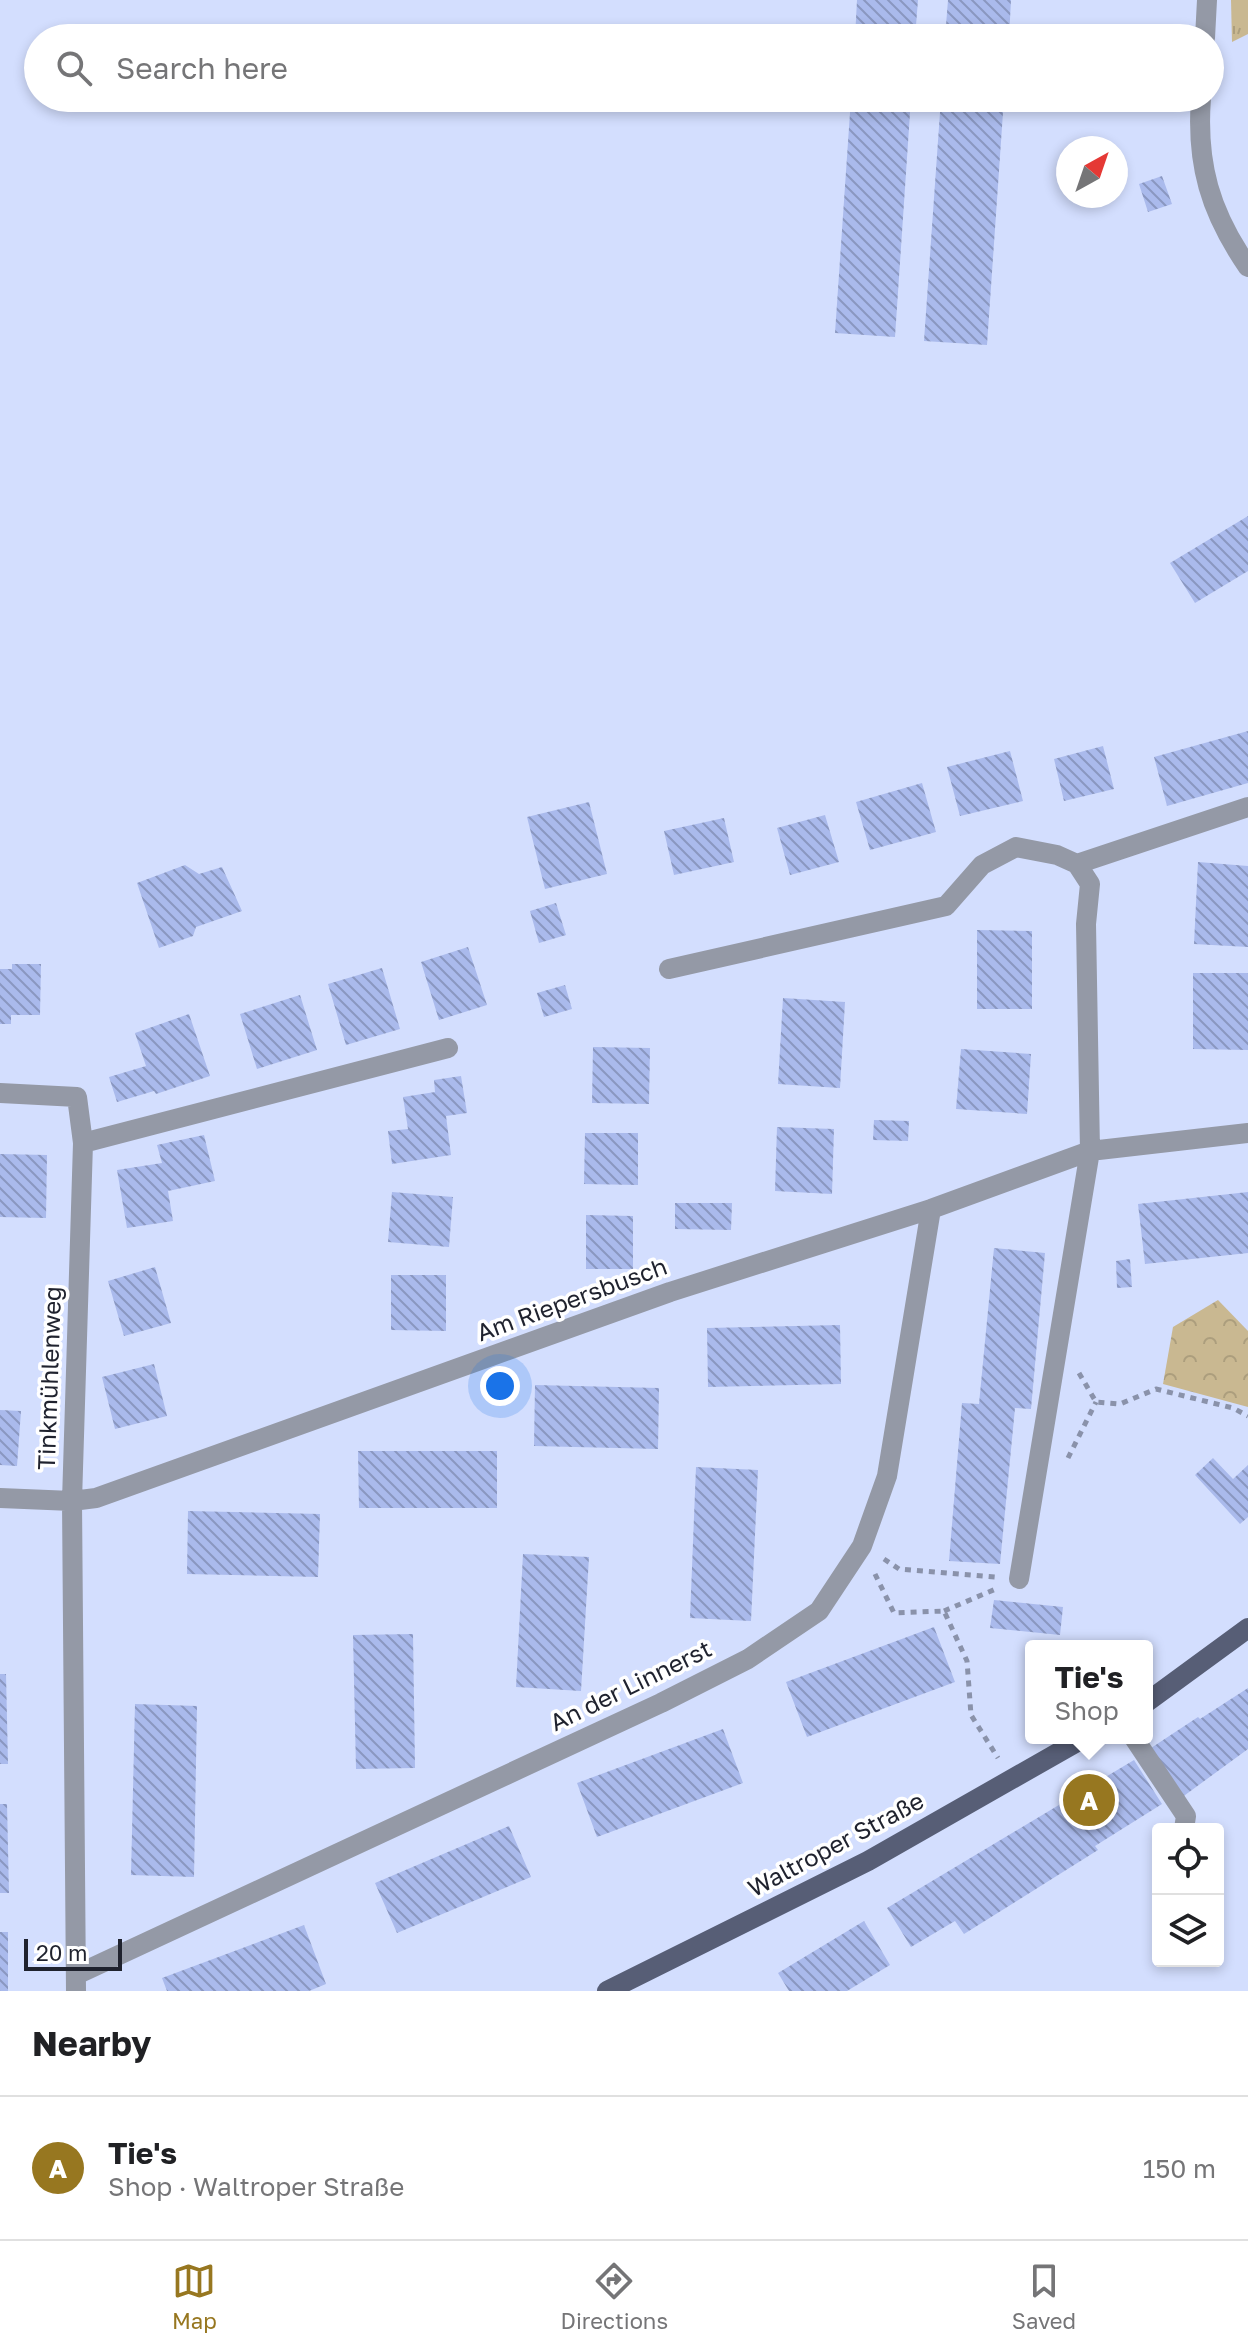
<!DOCTYPE html>
<html lang="en">
<head>
<meta charset="utf-8">
<style>
	:root { --surface:#fff; --page:#f6f6f6; --text:#202124; --muted:#757577; --line:#e0e0e0; --accent:#977720 }
	body { margin:0; font-family:"Golos Text",sans-serif; background:var(--page); color:var(--text) }
	.controls { position:absolute; right:24px; bottom:24px; display:grid; overflow:hidden; border-radius:8px; box-shadow:0 4px 12px #0003 }
	.controls button { width:72px; height:72px; display:grid; place-items:center; padding:0; border:0; border-bottom:2px solid var(--line); background:var(--surface); color:var(--text); font:40px sans-serif }
	.compass { position:absolute; left:1056px; top:136px; width:72px; height:72px; border-radius:50%; background:var(--surface); box-shadow:0 4px 12px #0003; rotate:40deg }
	.scale { position:absolute; left:24px; bottom:20px; width:98px; box-sizing:border-box; padding-left:8px; border:4px solid #1f222e; border-top:0; font-size:22px; line-height:28px; white-space:nowrap; color:#1f222e; -webkit-text-stroke:6px #fff; paint-order:stroke }
	.you { position:absolute; left:500px; top:1386px; width:28px; height:28px; margin:-20px; border:6px solid #fff; border-radius:50%; background:#1a73e8; box-shadow:0 0 0 12px #1a73e833 }
	.badge { display:grid; place-items:center; width:52px; height:52px; border-radius:50%; background:var(--accent); color:#fff; font-size:26px; font-weight:700 }
	.pin { position:absolute; translate:-50% -50%; border:4px solid #fff; box-shadow:0 2px 8px #0006 }
	.popup { position:absolute; left:1025px; top:1640px; width:128px; height:104px; box-sizing:border-box; display:grid; place-content:center; border-radius:8px; background:var(--surface); filter:drop-shadow(0 2px 6px #0005); font-size:26px; white-space:nowrap; color:var(--muted) }
	.popup b { font-size:30px; color:var(--text) }
	.popup::after { content:''; position:absolute; left:50%; top:100%; margin-left:-16px; border:16px solid transparent; border-top-color:var(--surface) }
	.list { margin:0; padding:0; list-style:none }
	h2 { display:flex; justify-content:space-between; align-items:center; height:104px; margin:0; padding:0 32px; font-size:34px }
	h2 small { font-size:26px; font-weight:400; color:var(--muted) }
	.list li { display:grid; grid-template-columns:52px 1fr auto; gap:24px; align-items:center; box-sizing:border-box; height:144px; padding:0 32px; border-top:2px solid var(--line) }
	.list b { display:block; font-size:30px; white-space:nowrap }
	.list p { margin:0; font-size:26px; white-space:nowrap; color:var(--muted) }
	.list em { font-size:26px; font-style:normal; color:var(--muted) }
	.icon { flex:none; width:44px; height:44px; fill:none; stroke:currentColor; stroke-width:2; stroke-linecap:round; stroke-linejoin:round }
	.map { position:relative; flex:none; width:1248px; height:1991px; overflow:hidden }
	.search { position:absolute; background:var(--surface); box-shadow:0 4px 12px #0003; left:24px; right:24px; top:24px; height:88px; display:flex; align-items:center; gap:20px; box-sizing:border-box; padding:0 28px; border-radius:44px; color:var(--muted); font-size:30px }
	.sheet { height:248px; background:var(--surface) }
	nav { display:flex; justify-content:space-around; align-items:center; box-sizing:border-box; height:112px; border-top:2px solid var(--line); background:var(--surface); font-size:22px; color:var(--muted) }
	nav a { display:grid; justify-items:center; gap:4px }
	nav .on { color:var(--accent) }
	.map>svg:first-child { display:block }
	.grass { fill:url(#grass-tufts) }
	.forest { fill:url(#forest-crowns) }
	.building { fill:url(#building-back-hatch) }
	.lines { fill:none; stroke-linecap:round; stroke-linejoin:round }
	.path { stroke:#8a92aa; stroke-width:5; stroke-dasharray:6 6; stroke-linecap:butt }
	.minor { stroke:#9499a6; stroke-width:20 }
	.major { stroke:#575e76; stroke-width:20 }
	.labels { text-anchor:middle; stroke-width:7; stroke-linejoin:round; paint-order:stroke }
	.street-label { font-size:24px; fill:#1f222e; stroke:#fff }
</style>
</head>
<body>
<div class="map">
<svg width="1248" height="1991" viewBox="0 0 1248 1991">
	<defs>
		<pattern id="grass-tufts" width="24" height="20" patternUnits="userSpaceOnUse" patternTransform="scale(2)"><rect width="24" height="20" fill="#c9b891"/><path d="M3 7l-1-3M5 7V3M7 7l1-3M15 17l-1-3M17 17v-4M19 17l1-3" fill="none" stroke="#ac9e7d"/></pattern>
		<pattern id="forest-crowns" width="20" height="18" patternUnits="userSpaceOnUse" patternTransform="scale(2)"><rect width="20" height="18" fill="#c9b891"/><path d="M2 6a3 3 0 1 1 6 0M12 15a3 3 0 1 1 6 0" fill="none" stroke="#ac9e7d"/></pattern>
		<pattern id="building-back-hatch" width="6" height="6" patternUnits="userSpaceOnUse" patternTransform="scale(2)"><rect width="6" height="6" fill="#aabaec"/><path d="M-1 5l2 2M0 0l6 6M5-1l2 2" fill="none" stroke="#8a97c0"/></pattern>
	</defs>
	<rect width="100%" height="100%" fill="#d3defe"/>
	<!-- grass -->
	<path class="grass" d="M 1231,0 L 1248,0 L 1248,34 L 1232,42 Z"/>
	<!-- forest -->
	<path class="forest" d="M 1218,1300 L 1248,1331 L 1248,1407 L 1163,1384 L 1173,1327 Z"/>
	<!-- building -->
	<path class="building" d="M 857,0 L 918,0 L 915,38 L 855,38 Z
		M 948,0 L 1011,0 L 1009,38 L 945,38 Z
		M 851,98 L 911,98 L 895,337 L 835,333 Z
		M 941,98 L 1004,98 L 987,345 L 924,341 Z
		M 1162,176 L 1172,204 L 1148,212 L 1139,184 Z
		M 1248,516 L 1248,571 L 1195,603 L 1170,563 Z
		M 1248,731 L 1248,783 L 1167,806 L 1154,757 Z
		M 1103,746 L 1114,789 L 1064,801 L 1054,759 Z
		M 1010,751 L 1023,801 L 960,816 L 947,767 Z
		M 922,783 L 936,832 L 870,850 L 856,802 Z
		M 589,802 L 607,874 L 545,889 L 527,817 Z
		M 825,815 L 839,862 L 790,875 L 777,828 Z
		M 724,818 L 734,862 L 674,875 L 664,831 Z
		M 1198,862 L 1248,866 L 1248,947 L 1194,944 Z
		M 185,865 L 199,874 L 222,867 L 242,911 L 196,927 L 193,936 L 159,948 L 137,883 Z
		M 556,903 L 566,935 L 539,943 L 530,911 Z
		M 977,930 L 1032,931 L 1032,1009 L 977,1009 Z
		M 468,947 L 487,1005 L 439,1020 L 421,962 Z
		M 12,964 L 41,964 L 40,1015 L 11,1015 L 11,1024 L 0,1024 L 0,969 L 12,969 Z
		M 382,968 L 400,1029 L 346,1045 L 328,984 Z
		M 1193,973 L 1248,973 L 1248,1050 L 1193,1049 Z
		M 565,985 L 572,1009 L 544,1017 L 537,993 Z
		M 300,995 L 317,1050 L 257,1069 L 240,1014 Z
		M 783,998 L 845,1002 L 840,1088 L 778,1084 Z
		M 189,1014 L 210,1076 L 156,1094 L 154,1091 L 117,1102 L 109,1077 L 146,1066 L 135,1033 Z
		M 593,1047 L 650,1048 L 649,1104 L 592,1103 Z
		M 961,1049 L 1031,1054 L 1027,1114 L 956,1109 Z
		M 461,1076 L 467,1113 L 446,1116 L 451,1155 L 392,1164 L 388,1131 L 408,1129 L 403,1097 L 435,1092 L 434,1080 Z
		M 874,1120 L 909,1121 L 908,1141 L 873,1140 Z
		M 777,1127 L 834,1129 L 832,1194 L 775,1191 Z
		M 585,1133 L 638,1133 L 638,1185 L 584,1184 Z
		M 204,1135 L 215,1181 L 168,1191 L 173,1221 L 127,1228 L 117,1170 L 162,1163 L 157,1145 Z
		M 0,1154 L 47,1155 L 46,1218 L 0,1217 Z
		M 392,1192 L 453,1197 L 449,1247 L 388,1242 Z
		M 1248,1192 L 1248,1253 L 1145,1264 L 1138,1204 Z
		M 675,1203 L 732,1203 L 731,1230 L 675,1229 Z
		M 586,1215 L 633,1216 L 633,1269 L 586,1269 Z
		M 994,1248 L 1045,1253 L 1031,1409 L 1015,1408 L 1000,1564 L 949,1561 L 962,1403 L 979,1404 Z
		M 1130,1259 L 1132,1287 L 1117,1288 L 1116,1261 Z
		M 155,1267 L 171,1323 L 124,1336 L 108,1281 Z
		M 391,1275 L 446,1275 L 446,1331 L 391,1330 Z
		M 840,1325 L 841,1384 L 708,1387 L 707,1328 Z
		M 154,1364 L 167,1416 L 115,1429 L 102,1377 Z
		M 535,1385 L 659,1388 L 658,1449 L 534,1446 Z
		M 0,1410 L 21,1411 L 17,1466 L 0,1465 Z
		M 358,1451 L 497,1451 L 497,1508 L 359,1508 Z
		M 1213,1458 L 1233,1479 L 1248,1465 L 1248,1517 L 1240,1524 L 1195,1475 Z
		M 696,1467 L 758,1470 L 751,1621 L 690,1618 Z
		M 188,1511 L 320,1514 L 318,1577 L 187,1574 Z
		M 523,1554 L 589,1557 L 581,1691 L 516,1687 Z
		M 994,1600 L 1063,1607 L 1060,1635 L 990,1628 Z
		M 934,1627 L 955,1682 L 807,1737 L 786,1682 Z
		M 413,1634 L 415,1768 L 356,1769 L 353,1635 Z
		M 0,1674 L 6,1674 L 8,1764 L 0,1764 Z
		M 1248,1688 L 1248,1749 L 1181,1798 L 1148,1750 L 1198,1717 L 1200,1719 Z
		M 135,1704 L 197,1706 L 194,1877 L 131,1875 Z
		M 723,1729 L 743,1783 L 597,1837 L 577,1783 Z
		M 1134,1760 L 1162,1804 L 1095,1846 L 1098,1850 L 964,1934 L 955,1921 L 911,1947 L 887,1908 Z
		M 0,1804 L 7,1804 L 9,1893 L 0,1893 Z
		M 509,1826 L 531,1877 L 397,1933 L 375,1883 Z
		M 864,1921 L 890,1965 L 847,1991 L 789,1991 L 778,1973 Z
		M 304,1925 L 326,1984 L 309,1991 L 167,1991 L 162,1978 Z
		M 0,1932 L 8,1932 L 8,1991 L 0,1991 Z"/>
	<g class="lines">
		<!-- path -->
		<path class="path" d="M 1079,1373 L 1096,1402 L 1120,1404 L 1156,1389 L 1233,1408 L 1248,1416
			M 1068,1458 L 1096,1402
			M 884,1559 L 899,1569 L 995,1577
			M 875,1574 L 894,1613 L 944,1611 L 967,1661 L 971,1715 L 998,1758
			M 944,1611 L 998,1588"/>
		<!-- minor -->
		<path class="minor" d="M 1205,38 L 1207,0
			M 1201,98 C 1196,164 1210,212 1248,267
			M 1077,864 L 1248,807
			M 669,969 L 946,906 L 982,865 L 1016,847 L 1057,855 L 1077,864 L 1090,884 L 1086,924 L 1090,1151 L 1019,1579
			M 0,1093 L 77,1097 L 83,1143
			M 0,1498 L 72,1501 L 96,1498 L 670,1292 L 931,1209 L 1090,1151 L 1248,1133
			M 1134,1738 L 1186,1816 L 1184,1829
			M 76,1975 L 661,1703 L 748,1659 L 819,1611 L 862,1546 L 887,1476 L 931,1209
			M 76,1991 L 72,1501 L 83,1143 L 448,1048"/>
		<!-- major -->
		<path class="major" d="M 1147,1702 L 1248,1628
			M 607,1991 L 868,1861 L 1084,1738"/>
	</g>
	<g class="labels">
		<!-- street labels -->
		<g class="street-label">
			<text transform="translate(572 1300) rotate(-20)" y="8">Am Riepersbusch</text>
			<text transform="translate(50 1378) rotate(-88)" y="8">Tinkmühlenweg</text>
			<text transform="translate(631 1686) rotate(-26)" y="8">An der Linnerst</text>
			<text transform="translate(836 1845) rotate(-28)" y="8">Waltroper Straße</text>
		</g>
	</g>
</svg>
<div class="controls">
<button><svg class="icon" aria-label="locate" viewBox="0 0 24 24"><circle cx="12" cy="12" r="6"/><path d="M12 2v4M12 18v4M2 12h4M18 12h4"/></svg></button>
<button><svg class="icon" aria-label="layers" viewBox="0 0 24 24"><path d="M12 4l9 5-9 5-9-5zM3 14l9 5 9-5"/></svg></button>
</div>
<svg class="compass" viewBox="-18 -18 36 36"><path d="M0-13l5 13h-10z" fill="#e53935"/><path d="M0 13l5-13h-10z" fill="#757577"/></svg>
<div class="scale">20 m</div>
<div class="you"></div>
<div class="pin badge" style="left:1089px;top:1800px">A</div>
<div class="popup"><b>Tie's</b>Shop</div>
<div class="search"><svg class="icon" aria-label="search" viewBox="0 0 24 24"><circle cx="10" cy="10" r="6"/><path d="M15 15l6 6"/></svg>Search here</div>
</div>
<section class="sheet">
<h2>Nearby<small></small></h2>
<ul class="list">
<li><span class="badge">A</span><div><b>Tie's</b><p>Shop · Waltroper Straße</p></div><em>150 m</em></li>
</ul>
</section>
<nav>
<a class="on"><svg class="icon" aria-label="map" viewBox="0 0 24 24"><path d="M3 6l6-2 6 2 6-2v14l-6 2-6-2-6 2zM9 4v14M15 6v14"/></svg>Map</a>
<a><svg class="icon" aria-label="directions" viewBox="0 0 24 24"><path d="M12 3l9 9-9 9-9-9zM9 14v-3h6M13 9l2 2-2 2"/></svg>Directions</a>
<a><svg class="icon" aria-label="saved" viewBox="0 0 24 24"><path d="M7 4h10v16l-5-4-5 4z"/></svg>Saved</a>
</nav>
</body>
</html>
